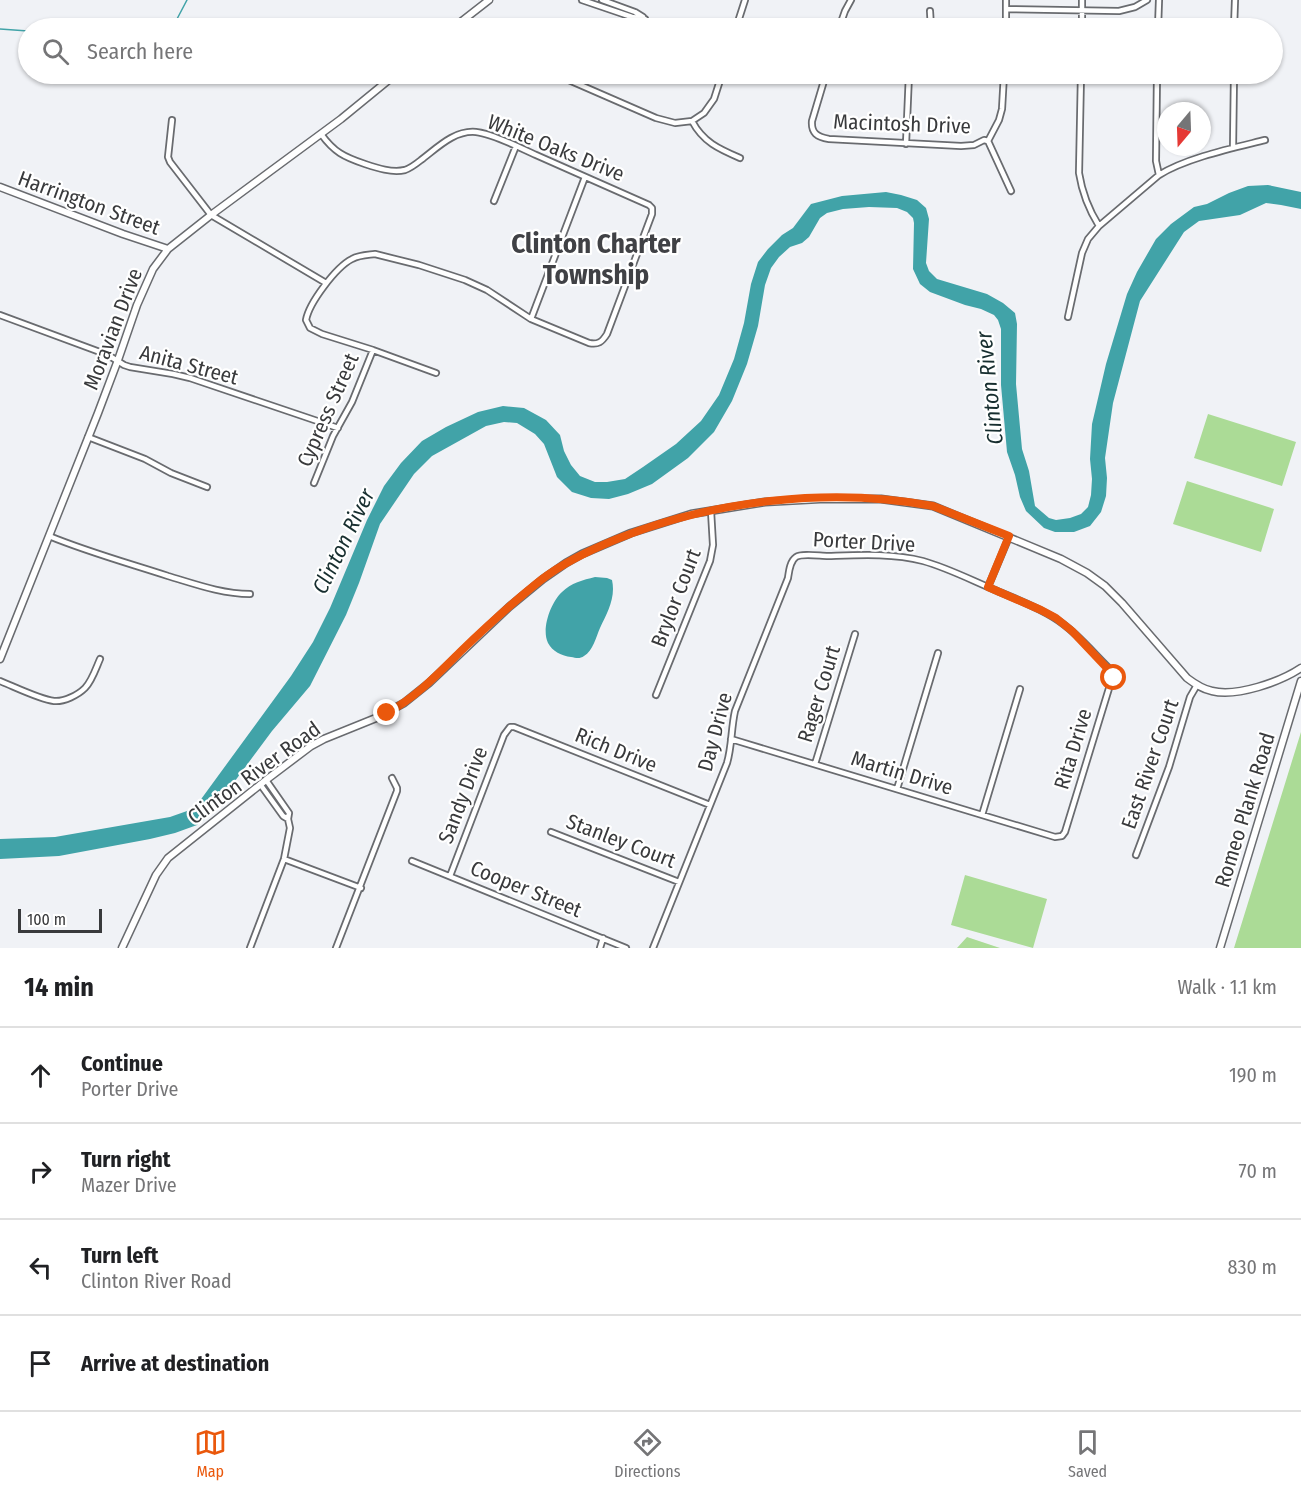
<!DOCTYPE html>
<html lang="en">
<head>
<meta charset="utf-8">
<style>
	:root { --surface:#fff; --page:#f6f6f6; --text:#202124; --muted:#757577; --line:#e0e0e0; --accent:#ea580c }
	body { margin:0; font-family:"Fira Sans Condensed",sans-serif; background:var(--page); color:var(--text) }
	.compass { position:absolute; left:1157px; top:102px; width:54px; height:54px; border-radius:50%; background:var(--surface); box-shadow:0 2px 4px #0004; rotate:199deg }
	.scale { position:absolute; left:18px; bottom:15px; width:84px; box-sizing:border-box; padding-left:6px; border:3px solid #393a3c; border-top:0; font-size:16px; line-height:21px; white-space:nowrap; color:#393a3c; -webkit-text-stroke:4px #fff; paint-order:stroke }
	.stop { position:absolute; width:18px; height:18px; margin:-14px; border:4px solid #ea580c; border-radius:50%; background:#fff }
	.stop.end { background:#ea580c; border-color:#fff; box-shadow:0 2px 6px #0008 }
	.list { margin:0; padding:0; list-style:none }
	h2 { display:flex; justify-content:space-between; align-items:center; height:78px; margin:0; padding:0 24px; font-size:26px }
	h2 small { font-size:20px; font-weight:400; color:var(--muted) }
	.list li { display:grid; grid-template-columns:39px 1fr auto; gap:18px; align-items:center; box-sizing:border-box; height:96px; padding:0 24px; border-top:2px solid var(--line) }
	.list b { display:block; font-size:22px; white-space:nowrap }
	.list p { margin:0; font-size:20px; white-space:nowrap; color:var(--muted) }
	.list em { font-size:20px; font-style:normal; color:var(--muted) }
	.icon { flex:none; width:33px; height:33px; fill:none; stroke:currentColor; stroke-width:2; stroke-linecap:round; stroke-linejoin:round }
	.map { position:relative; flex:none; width:1301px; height:948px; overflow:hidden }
	.search { position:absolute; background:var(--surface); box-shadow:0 2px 4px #0004; left:18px; right:18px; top:18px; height:66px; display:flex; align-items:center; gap:15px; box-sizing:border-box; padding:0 21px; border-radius:33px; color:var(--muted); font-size:22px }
	.sheet { height:462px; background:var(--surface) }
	nav { display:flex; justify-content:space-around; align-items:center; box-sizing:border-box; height:84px; border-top:2px solid var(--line); background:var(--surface); font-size:16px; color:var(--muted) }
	nav a { display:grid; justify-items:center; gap:3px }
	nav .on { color:var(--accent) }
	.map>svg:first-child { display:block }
	.green { fill:#abdb96 }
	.water { fill:#41a3a8 }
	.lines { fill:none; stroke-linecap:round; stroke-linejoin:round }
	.stream { stroke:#41a3a8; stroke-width:1.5 }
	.minor-casing { stroke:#696b6f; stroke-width:8 }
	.tertiary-casing { stroke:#696b6f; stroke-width:9 }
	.minor { stroke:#fff; stroke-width:4.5 }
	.tertiary { stroke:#fff; stroke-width:6 }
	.route { stroke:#ea580c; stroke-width:8 }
	.labels { text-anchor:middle; stroke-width:4.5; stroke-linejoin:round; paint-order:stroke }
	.street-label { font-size:21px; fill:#393a3c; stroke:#fff }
	.water-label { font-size:22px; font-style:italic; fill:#172e2f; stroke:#fff }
	.district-label { font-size:27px; font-weight:bold; fill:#404145; stroke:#fff }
</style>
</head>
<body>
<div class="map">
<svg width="1301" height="948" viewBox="0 0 1301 948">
	<rect width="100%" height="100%" fill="#f0f2f6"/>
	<!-- green -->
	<path class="green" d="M 1208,414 L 1296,442 L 1282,486 L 1194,458 Z
		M 1187,481 L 1274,509 L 1261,552 L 1173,524 Z
		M 1301,732 L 1301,948 L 1234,948 Z
		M 965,875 L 1047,899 L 1033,948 L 951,925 Z
		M 967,937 L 1000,948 L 957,948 Z"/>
	<!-- water -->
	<path class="water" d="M 1268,185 L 1301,192 L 1301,209 L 1281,205 L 1266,203 L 1240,215 L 1199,221 L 1184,232 L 1140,301 L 1113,403 L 1105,458 L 1107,478 L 1106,496 L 1101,512 L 1090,526 L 1074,532 L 1055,532 L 1044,528 L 1026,511 L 1020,497 L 1015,475 L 1007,452 L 1001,385 L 1001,329 L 998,320 L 994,315 L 981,309 L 965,305 L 930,292 L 920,284 L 913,269 L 914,223 L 913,218 L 907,212 L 897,208 L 869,207 L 843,209 L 827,213 L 820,218 L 809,237 L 802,243 L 790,247 L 779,257 L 771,268 L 765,285 L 758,326 L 747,364 L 732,401 L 714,432 L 688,458 L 652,484 L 628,494 L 609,499 L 591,498 L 572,492 L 557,477 L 544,444 L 535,434 L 517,423 L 504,422 L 486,426 L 432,456 L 414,474 L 380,524 L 359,583 L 346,615 L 310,686 L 272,731 L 209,816 L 197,825 L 175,833 L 150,839 L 59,856 L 0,859 L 0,839 L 55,837 L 170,817 L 187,811 L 199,802 L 291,676 L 313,642 L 330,608 L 367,520 L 384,486 L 401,463 L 422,441 L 446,427 L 478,412 L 503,406 L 524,408 L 546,420 L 560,435 L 564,451 L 571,465 L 580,476 L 595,482 L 607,482 L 625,479 L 643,467 L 676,444 L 701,421 L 719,395 L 734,359 L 744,323 L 751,284 L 758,262 L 768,249 L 782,235 L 793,228 L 811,204 L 842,196 L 886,192 L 901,195 L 917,200 L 926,208 L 929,219 L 926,263 L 929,271 L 937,279 L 987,294 L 1003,303 L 1015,313 L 1017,324 L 1016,384 L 1022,449 L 1029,471 L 1035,506 L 1049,518 L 1056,520 L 1070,518 L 1081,514 L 1088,507 L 1091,495 L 1092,479 L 1090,459 L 1092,424 L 1106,364 L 1127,294 L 1137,272 L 1156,239 L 1171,224 L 1194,207 L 1207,204 L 1229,193 L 1248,186 Z
		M 595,577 L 607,578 L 612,580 C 616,598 607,613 600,628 C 596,637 593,651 584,656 C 580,659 576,658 571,657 C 562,656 552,651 548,643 C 541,629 551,602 562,592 C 571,583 583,580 595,577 Z"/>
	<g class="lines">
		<!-- stream -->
		<path class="stream" d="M 167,28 L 177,19 L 187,0
			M 0,29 L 28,31"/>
		<!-- minor casing -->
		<g class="minor-casing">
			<path id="minor" d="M 582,0 L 632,17 L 645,19
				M 602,0 L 635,12 L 643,17
				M 1006,9 L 1119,11 L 1135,7 L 1147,0
				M 930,11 L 931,28
				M 462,21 L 469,28
				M 736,28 L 745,0
				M 839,28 L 845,11 L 851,0
				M 1006,28 L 1006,0
				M 1082,28 L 1082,0
				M 1158,28 L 1159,0
				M 1234,28 L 1235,0
				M 555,74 L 656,118 L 675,123 L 692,121 L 704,113 L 714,99 L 722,74
				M 826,74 L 812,121 C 811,133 817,137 829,139 L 961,146 L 974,145 L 984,140 L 988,141
				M 1081,74 L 1079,173 C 1082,192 1089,210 1099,226
				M 1157,74 L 1156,161 L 1159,175
				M 172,120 L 168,157 L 170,162 L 211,215 L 326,283
				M 692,121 C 703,142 719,149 740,158
				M 321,134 C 334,152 344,157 365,164 C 377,168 392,173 405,170 C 411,168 416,164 421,160 C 437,148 454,130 476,132 C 494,134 520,148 536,155 C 574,172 611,188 649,205 L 652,208 L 652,214 L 607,334 C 602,342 598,345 589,343 L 531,319 L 487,290 L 465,280 L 419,265 L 375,254 C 367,255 359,255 352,259 C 336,267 309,303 306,320 L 310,328 L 322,334 L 373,350 L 436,373
				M 988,141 L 999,120 L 1002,109 L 1004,74
				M 988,141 L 1011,191
				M 906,144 L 909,74
				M 1233,148 L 1234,74
				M 494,201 L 516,146
				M 0,315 L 108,355 L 124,365 L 130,367 L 173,374 L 190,378 L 338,428
				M 1068,317 L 1082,253 L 1088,239 L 1099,226 L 1159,175 C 1186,158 1233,148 1265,140
				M 531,319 L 585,177
				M 88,437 L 145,459 L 171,473 L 207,487
				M 314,483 L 333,436 L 352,402 L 373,350
				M 49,536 C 88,552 128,563 168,576 C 195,584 222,594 250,594
				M 988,587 L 1009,537
				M 0,681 C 15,687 39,699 54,701 C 64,702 78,695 85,688 C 92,681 96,668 100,659
				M 656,695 L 710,561 L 713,545 L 711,511
				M 815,764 L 855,634
				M 260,784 L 283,816 L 288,819 L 289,813 L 266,780
				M 897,789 L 938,653
				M 982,815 L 1020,689
				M 551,832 L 679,882
				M 1136,855 L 1169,767 L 1190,697 L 1197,685
				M 284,859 L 361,888
				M 412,861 L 626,948
				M 450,876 L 504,735 L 510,727 L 514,727 L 710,805
				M 250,948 L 284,859 L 290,828 L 288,819
				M 336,948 L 397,791 L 397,788 L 392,778
				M 600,948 L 603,938
				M 653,948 L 727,763 C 732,746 731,729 735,711 L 788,578 C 789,571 790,561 796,557 C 802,553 820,556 828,556 C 859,555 892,553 923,561 C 948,568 971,580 995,590 C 1014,598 1035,606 1053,617 C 1076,631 1094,654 1113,672 L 1114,678 L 1110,685 L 1065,832 L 1062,836 L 1055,837 L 731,739"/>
		</g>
		<!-- tertiary casing -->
		<g class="tertiary-casing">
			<path id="tertiary" d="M 453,28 L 489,0
				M 0,187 L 123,234 L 168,249
				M 0,659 L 98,413 L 118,360 L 137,305 L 153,269 L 168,249 L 211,215 L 341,119 L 396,74
				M 122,948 L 156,875 L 168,858 L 266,780 L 311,746 L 324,739 L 376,718 L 404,703 L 429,683 L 509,607 L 543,579 L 566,563 L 582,554 L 631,533 L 691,514 L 765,502 L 820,499 L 881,499 L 933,506 L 1061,559 L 1087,573 L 1105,586 L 1122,603 L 1187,678 C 1195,684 1202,689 1212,691 C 1237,697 1280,682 1301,668
				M 1220,948 L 1301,681"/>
		</g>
		<!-- minor -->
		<use href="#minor" class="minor"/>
		<!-- tertiary -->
		<use href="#tertiary" class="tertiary"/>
	</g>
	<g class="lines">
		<!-- route -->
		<path class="route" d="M 387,713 C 416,697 437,675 460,652 C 486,627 513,602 541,580 C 564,562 590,550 617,539 C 713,500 831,487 933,506 L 1009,536 L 988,587 L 1041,610 L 1056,618 L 1072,631 L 1106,667 L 1113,672 L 1114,678"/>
	</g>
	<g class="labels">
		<!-- street labels -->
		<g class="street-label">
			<text transform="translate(902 124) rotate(2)" y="7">Macintosh Drive</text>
			<text transform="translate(556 148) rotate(22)" y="7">White Oaks Drive</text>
			<text transform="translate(89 203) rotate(20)" y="7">Harrington Street</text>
			<text transform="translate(113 329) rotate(-69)" y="7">Moravian Drive</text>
			<text transform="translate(189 365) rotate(15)" y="7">Anita Street</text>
			<text transform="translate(328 410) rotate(-66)" y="7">Cypress Street</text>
			<text transform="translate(864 542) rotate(3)" y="7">Porter Drive</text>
			<text transform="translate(676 598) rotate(-69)" y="7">Brylor Court</text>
			<text transform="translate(819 694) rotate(-73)" y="7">Rager Court</text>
			<text transform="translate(715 732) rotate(-75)" y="7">Day Drive</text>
			<text transform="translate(1073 749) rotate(-73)" y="7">Rita Drive</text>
			<text transform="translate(616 750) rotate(22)" y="7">Rich Drive</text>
			<text transform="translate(1150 764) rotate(-71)" y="7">East River Court</text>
			<text transform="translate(254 773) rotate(-36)" y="7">Clinton River Road</text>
			<text transform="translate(902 773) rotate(17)" y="7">Martin Drive</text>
			<text transform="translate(463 795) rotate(-69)" y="7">Sandy Drive</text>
			<text transform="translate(1245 810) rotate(-73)" y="7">Romeo Plank Road</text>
			<text transform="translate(621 841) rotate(21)" y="7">Stanley Court</text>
			<text transform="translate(526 889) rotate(22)" y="7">Cooper Street</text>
		</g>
		<!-- water labels -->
		<g class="water-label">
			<text transform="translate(989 388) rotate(-96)" y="8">Clinton River</text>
			<text transform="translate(343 541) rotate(-64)" y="8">Clinton River</text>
		</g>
		<!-- district labels -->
		<g class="district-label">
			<text x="596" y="253">Clinton Charter<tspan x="596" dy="31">Township</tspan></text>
		</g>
	</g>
</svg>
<svg class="compass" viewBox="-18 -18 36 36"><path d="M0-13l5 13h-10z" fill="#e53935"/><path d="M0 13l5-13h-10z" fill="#757577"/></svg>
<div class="scale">100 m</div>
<div class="stop" style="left:1114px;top:678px"></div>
<div class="stop end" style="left:387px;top:713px"></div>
<div class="search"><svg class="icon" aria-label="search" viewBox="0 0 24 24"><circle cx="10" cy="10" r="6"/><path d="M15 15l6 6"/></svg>Search here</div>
</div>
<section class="sheet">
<h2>14 min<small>Walk · 1.1 km</small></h2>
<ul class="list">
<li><svg class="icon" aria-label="ahead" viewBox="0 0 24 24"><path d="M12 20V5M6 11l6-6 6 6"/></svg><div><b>Continue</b><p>Porter Drive</p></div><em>190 m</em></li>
<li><svg class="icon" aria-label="right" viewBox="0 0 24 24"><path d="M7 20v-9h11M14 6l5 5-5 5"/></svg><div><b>Turn right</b><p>Mazer Drive</p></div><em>70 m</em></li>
<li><svg class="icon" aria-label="left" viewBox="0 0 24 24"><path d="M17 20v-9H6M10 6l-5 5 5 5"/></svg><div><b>Turn left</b><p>Clinton River Road</p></div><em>830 m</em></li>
<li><svg class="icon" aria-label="arrive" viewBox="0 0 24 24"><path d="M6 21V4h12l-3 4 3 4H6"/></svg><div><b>Arrive at destination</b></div></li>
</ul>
</section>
<nav>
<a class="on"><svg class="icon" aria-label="map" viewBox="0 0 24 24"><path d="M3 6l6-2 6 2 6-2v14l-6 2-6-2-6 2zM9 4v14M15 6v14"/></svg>Map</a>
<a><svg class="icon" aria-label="directions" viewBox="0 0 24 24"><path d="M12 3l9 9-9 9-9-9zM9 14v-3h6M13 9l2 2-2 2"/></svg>Directions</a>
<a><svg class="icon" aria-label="saved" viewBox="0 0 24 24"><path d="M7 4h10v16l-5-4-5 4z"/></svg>Saved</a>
</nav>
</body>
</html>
